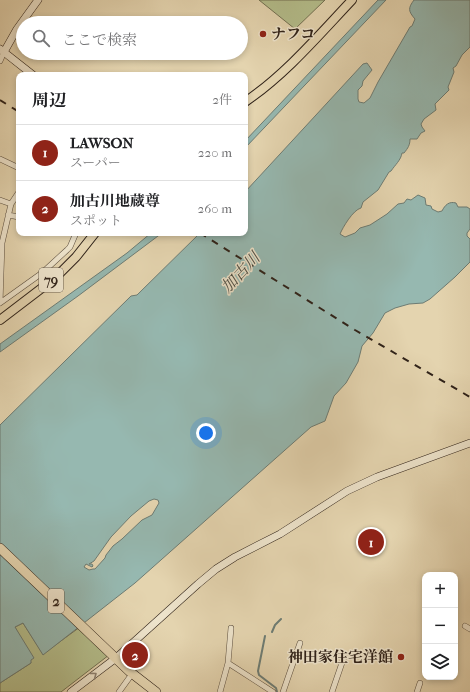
<!DOCTYPE html>
<html lang="ja">
<head>
<meta charset="utf-8">
<style>
	:root { --surface:#fff; --page:#f6f6f6; --text:#202124; --muted:#757577; --line:#e0e0e0; --accent:#8f2418 }
	body { margin:0; font-family:"IM FELL French Canon","Noto Serif JP",serif; background:var(--page); color:var(--text) }
	.controls { position:absolute; right:12px; bottom:12px; display:grid; overflow:hidden; border-radius:8px; box-shadow:0 2px 6px #0003 }
	.controls button { width:36px; height:36px; display:grid; place-items:center; padding:0; border:0; border-bottom:1px solid var(--line); background:var(--surface); color:var(--text); font:20px sans-serif }
	.you { position:absolute; left:206px; top:433px; width:14px; height:14px; margin:-10px; border:3px solid #fff; border-radius:50%; background:#1a73e8; box-shadow:0 0 0 6px #1a73e833 }
	.badge { display:grid; place-items:center; width:26px; height:26px; border-radius:50%; background:var(--accent); color:#fff; font-size:13px; font-weight:700 }
	.pin { position:absolute; translate:-50% -50%; border:2px solid #fff; box-shadow:0 1px 4px #0006 }
	.list { margin:0; padding:0; list-style:none }
	h2 { display:flex; justify-content:space-between; align-items:center; height:52px; margin:0; padding:0 16px; font-size:17px }
	h2 small { font-size:13px; font-weight:400; color:var(--muted) }
	.list li { display:grid; grid-template-columns:26px 1fr auto; gap:12px; align-items:center; box-sizing:border-box; height:56px; padding:0 16px; border-top:1px solid var(--line) }
	.list b { display:block; font-size:15px; white-space:nowrap }
	.list p { margin:0; font-size:13px; white-space:nowrap; color:var(--muted) }
	.list em { font-size:13px; font-style:normal; color:var(--muted) }
	.icon { flex:none; width:22px; height:22px; fill:none; stroke:currentColor; stroke-width:2; stroke-linecap:round; stroke-linejoin:round }
	.map { position:relative; flex:none; width:470px; height:692px; overflow:hidden }
	.search { position:absolute; background:var(--surface); box-shadow:0 2px 6px #0003; left:16px; top:16px; width:232px; height:44px; display:flex; align-items:center; gap:10px; box-sizing:border-box; padding:0 14px; border-radius:22px; color:var(--muted); font-size:15px }
	.panel { position:absolute; background:var(--surface); box-shadow:0 2px 6px #0003; left:16px; top:72px; width:232px; height:164px; border-radius:8px }
	.map>svg:first-child { display:block }
	.green { fill:#b4bd8b; stroke:#727052 }
	.water { fill:#96b8b0; stroke:#6d7c74; fill-rule:evenodd }
	.lines { fill:none; stroke-linecap:round; stroke-linejoin:round }
	.stream { stroke:#6d7c74; stroke-width:2 }
	.street-casing { stroke:#5c4e3e; stroke-width:6 }
	.secondary-casing { stroke:#2f2219; stroke-width:8 }
	.primary-casing { stroke:#2f2219; stroke-width:10 }
	.highway-casing { stroke:#2f2219; stroke-width:10 }
	.street { stroke:#ede3cb; stroke-width:5 }
	.secondary { stroke:#ede3cb; stroke-width:7 }
	.primary { stroke:#e4d4af; stroke-width:8 }
	.highway { stroke:#e4d4af; stroke-width:9 }
	.rail { stroke:#2f2219; stroke-width:2; stroke-dasharray:7 7; stroke-linecap:butt }
	.oneway { stroke:#8e8272 }
	.poi-dot { fill:#8f2418; stroke:#ede3cb; stroke-width:1.5 }
	.labels { text-anchor:middle; stroke-width:3; stroke-linejoin:round; paint-order:stroke }
	.shield { fill:#ede3cb; stroke:#685c4e; stroke-width:1 }
	.shield-label { font-size:14px; font-weight:bold; fill:#2f2219 }
	.poi-label { font-size:15px; font-weight:bold; fill:#2f2219; stroke:#ede3cb; text-anchor:start }
	.water-label { font-size:16px; font-style:italic; fill:#4e4f46; stroke:#ede3cb }
</style>
</head>
<body>
<div class="map">
<svg width="470" height="692" viewBox="0 0 470 692">
	<rect width="100%" height="100%" fill="#e4d4af"/>
	<filter id="stains"><feTurbulence type="fractalNoise" baseFrequency=".005" numOctaves="4"/><feColorMatrix values="0 0 0 0 .2 0 0 0 0 .09 0 0 0 0 .02 0 0 0 .5 -.17"/></filter>
	<radialGradient id="worn" r=".72"><stop offset=".6" stop-color="#630" stop-opacity="0"/><stop offset="1" stop-color="#630" stop-opacity=".3"/></radialGradient>
	<!-- green -->
	<path class="green" d="M 259,0 L 325,0 L 295,29 Z
		M 23,623 L 43,654 L 80,627 L 109,655 L 61,692 L 0,692 L 0,683 L 31,663 L 15,627 Z"/>
	<!-- water -->
	<path class="water" d="M 378,0 L 386,0 L 245,148 L 245,141 Z
		M 414,0 L 470,0 L 470,47 L 462,55 L 456,66 L 453,68 L 454,72 L 448,87 L 449,90 L 435,104 L 436,110 L 424,119 L 421,124 L 422,127 L 425,131 L 421,133 L 417,139 L 410,139 C 410,145 408,148 404,153 L 402,153 C 401,160 395,165 391,171 L 389,172 L 378,190 L 363,202 L 361,208 C 353,210 343,227 340,234 L 345,237 L 355,233 L 360,228 L 370,225 L 387,214 L 398,204 L 404,203 L 407,199 L 411,200 L 418,195 L 425,198 L 426,205 L 431,206 L 432,209 L 438,212 L 442,211 C 445,205 449,201 456,203 L 458,207 L 467,207 L 470,209 L 470,229 L 467,233 L 467,236 L 470,239 L 470,262 L 455,277 L 430,299 L 423,303 L 409,304 L 395,308 L 385,313 L 373,333 L 362,346 L 358,362 L 346,383 L 334,396 L 325,421 L 311,427 L 135,583 L 43,655 L 23,623 L 15,627 L 34,658 L 31,660 L 31,663 L 0,683 L 0,425 L 131,296 L 137,295 L 200,233 L 245,233 L 245,192 L 363,64 L 367,63 L 372,70 L 363,81 L 362,86 L 358,90 L 358,99 L 359,102 L 364,103 L 370,98 L 378,82 L 410,27 L 412,26 L 415,19 C 408,11 408,8 414,0 ZM 154,499 L 158,500 L 159,503 L 152,515 L 142,520 L 122,539 L 113,546 L 106,555 L 105,558 L 95,569 L 93,569 L 89,570 L 84,567 L 86,564 L 92,567 L 93,566 L 92,564 L 89,564 L 94,561 L 111,537 L 131,516 L 149,501 Z
		M 151,233 L 162,233 L 78,296 L 0,352 L 0,344 L 127,253 Z"/>
	<g class="lines">
		<!-- stream -->
		<path class="stream" d="M 272,632 L 275,625 L 281,619
			M 265,636 L 258,671 L 259,675 L 276,688 L 277,692"/>
		<!-- street casing -->
		<g class="street-casing">
			<path id="street" d="M 0,61 L 4,52
				M 0,159 L 19,168
				M 0,200 L 11,204 L 2,243 L 0,303
				M 11,204 L 19,192
				M 8,215 L 19,217
				M 0,303 L 42,273 L 67,250 L 70,247 L 76,233
				M 465,626 L 470,629
				M 228,663 L 273,692
				M 119,692 L 132,674
				M 220,692 L 228,663 L 231,628
				M 283,692 L 300,643
				M 332,692 L 344,657
				M 417,692 L 420,683"/>
		</g>
		<!-- secondary casing -->
		<g class="secondary-casing">
			<path id="secondary" d="M 0,49 L 33,75
				M 4,52 L 17,29 L 38,0
				M 71,692 L 116,658 L 198,584 L 216,569 L 235,557 L 280,534 L 347,491 L 377,477 L 470,443"/>
		</g>
		<!-- primary casing -->
		<g class="primary-casing">
			<path id="primary" d="M 245,102 C 286,74 318,36 352,0
				M 0,320 L 55,278 L 76,257 L 95,233"/>
		</g>
		<!-- highway casing -->
		<g class="highway-casing">
			<path id="highway" d="M 0,548 L 129,671 L 156,692"/>
		</g>
		<!-- street -->
		<use href="#street" class="street"/>
		<!-- secondary -->
		<use href="#secondary" class="secondary"/>
		<!-- primary -->
		<use href="#primary" class="primary"/>
		<!-- highway -->
		<use href="#highway" class="highway"/>
		<!-- rail -->
		<path class="rail" d="M 0,100 L 19,112
			M 200,233 L 355,330 L 470,397"/>
	</g>
	<!-- one-way arrows -->
	<defs><path id="oneway-chevron" d="M-2-3.5L2.5 0L-2 3.5" fill="none" stroke-width="1.6" stroke-linecap="round" stroke-linejoin="round"/></defs>
	<use class="oneway" href="#oneway-chevron" transform="translate(94 675) rotate(-37)"/>
	<!-- markers -->
	<g class="poi-dot">
		<circle cx="263" cy="34" r="4"/>
		<circle cx="401" cy="657" r="4"/>
	</g>
	<g class="labels">
		<!-- shield labels -->
		<g class="shield">
			<rect x="39" y="268" width="24" height="24" rx="3"/>
			<rect x="48" y="589" width="16" height="24" rx="3"/>
		</g>
		<g class="shield-label">
			<text x="51" y="285">79</text>
			<text x="56" y="606">2</text>
		</g>
		<!-- poi labels -->
		<g class="poi-label">
			<text x="271" y="39">ナフコ</text>
			<text x="393" y="662" text-anchor="end">神田家住宅洋館</text>
		</g>
		<!-- water labels -->
		<g class="water-label">
			<text transform="translate(240 272) rotate(-47)" y="6">加古川</text>
		</g>
	</g>
	<rect width="100%" height="100%" filter="url(#stains)"/>
	<rect width="100%" height="100%" fill="url(#worn)"/>
</svg>
<div class="controls">
<button>+</button>
<button>−</button>
<button><svg class="icon" aria-label="layers" viewBox="0 0 24 24"><path d="M12 4l9 5-9 5-9-5zM3 14l9 5 9-5"/></svg></button>
</div>
<div class="you"></div>
<div class="pin badge" style="left:371px;top:542px">1</div>
<div class="pin badge" style="left:135px;top:655px">2</div>
<div class="search"><svg class="icon" aria-label="search" viewBox="0 0 24 24"><circle cx="10" cy="10" r="6"/><path d="M15 15l6 6"/></svg>ここで検索</div>
<section class="panel">
<h2>周辺<small>2件</small></h2>
<ul class="list">
<li><span class="badge">1</span><div><b>LAWSON</b><p>スーパー</p></div><em>220 m</em></li>
<li><span class="badge">2</span><div><b>加古川地蔵尊</b><p>スポット</p></div><em>260 m</em></li>
</ul>
</section>
</div>
</body>
</html>
